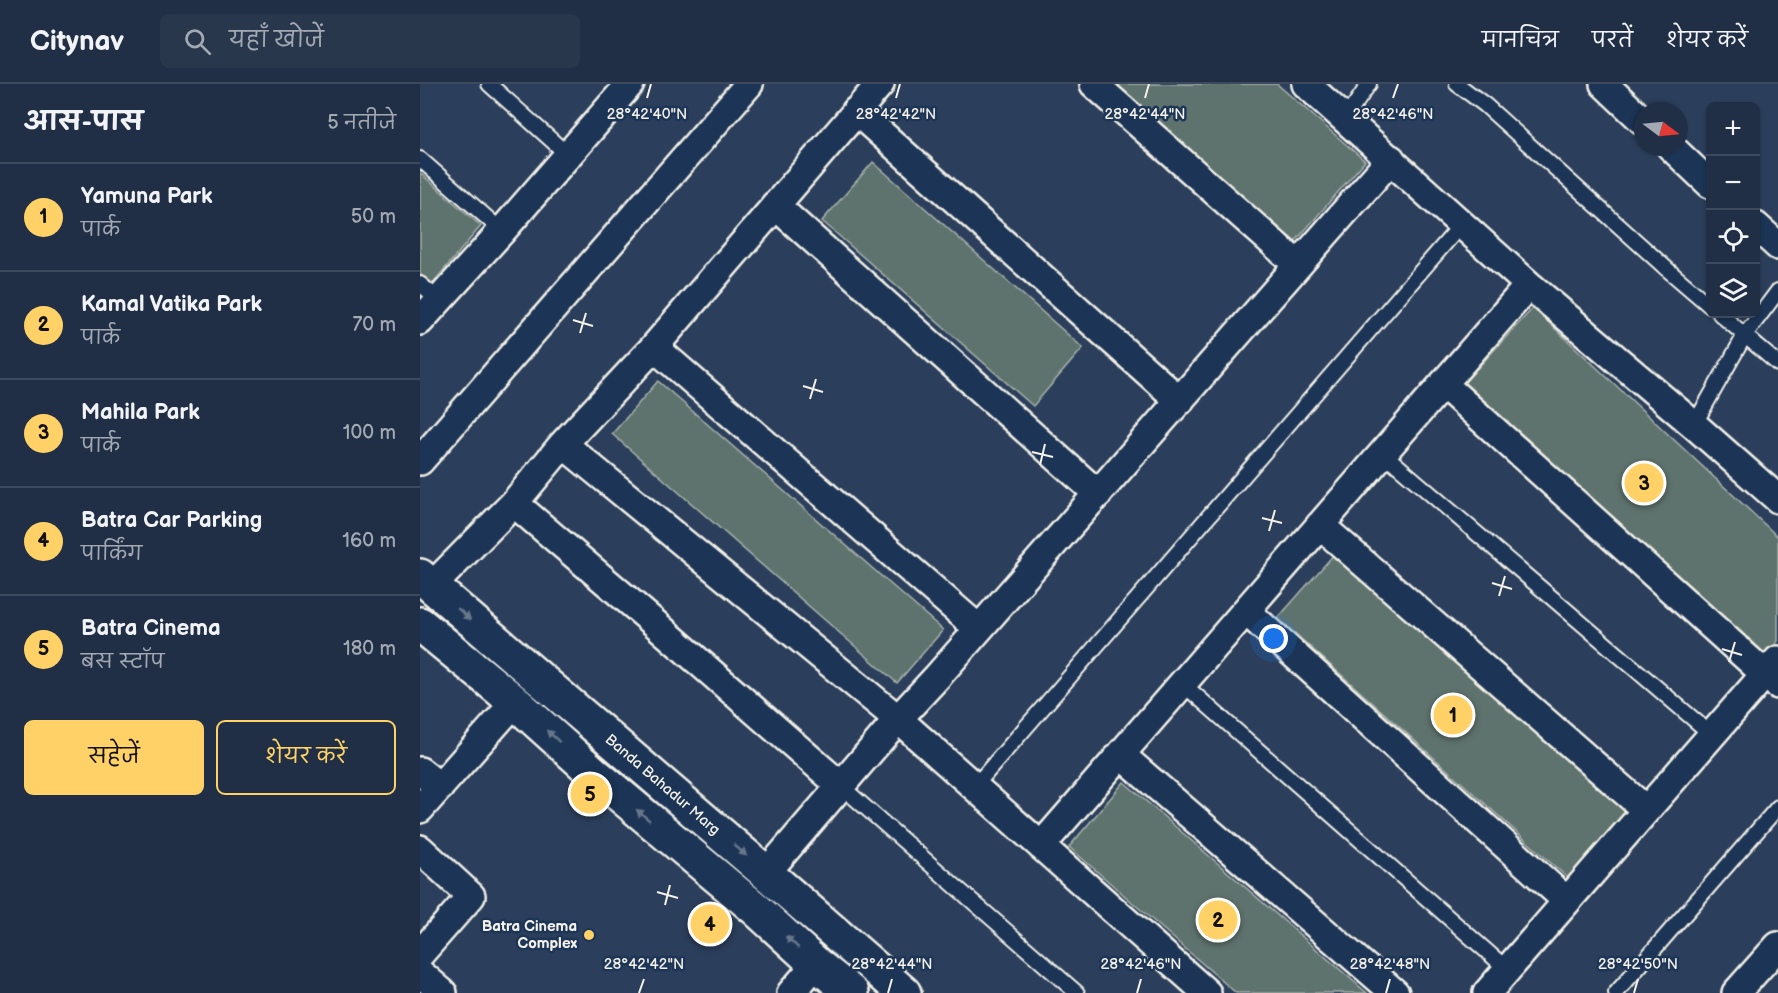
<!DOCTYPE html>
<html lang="hi">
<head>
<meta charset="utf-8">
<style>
	:root { --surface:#202f45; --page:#28374c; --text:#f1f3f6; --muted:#a2a9b3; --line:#3d4a5e; --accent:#ffd166 }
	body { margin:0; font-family:"Balsamiq Sans","Playpen Sans Deva",sans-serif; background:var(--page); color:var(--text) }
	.controls { position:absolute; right:18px; top:18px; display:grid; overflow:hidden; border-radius:9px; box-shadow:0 2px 4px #0004 }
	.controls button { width:54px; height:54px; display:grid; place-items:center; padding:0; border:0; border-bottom:2px solid var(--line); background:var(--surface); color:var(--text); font:30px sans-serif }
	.compass { position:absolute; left:1214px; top:18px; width:54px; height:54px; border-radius:50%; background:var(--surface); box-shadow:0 2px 4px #0004; rotate:106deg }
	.you { position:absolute; left:854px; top:555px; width:21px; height:21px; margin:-15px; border:4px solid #fff; border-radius:50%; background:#1a73e8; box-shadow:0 0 0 9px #1a73e833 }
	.badge { display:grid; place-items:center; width:39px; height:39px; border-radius:50%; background:var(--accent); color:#111; font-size:20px; font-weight:700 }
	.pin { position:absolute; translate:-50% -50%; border:3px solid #fff; box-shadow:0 2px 6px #0006 }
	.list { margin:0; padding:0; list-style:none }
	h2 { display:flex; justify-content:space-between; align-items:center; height:78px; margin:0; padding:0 24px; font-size:26px }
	h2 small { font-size:20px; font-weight:400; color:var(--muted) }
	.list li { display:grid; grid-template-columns:39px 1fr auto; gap:18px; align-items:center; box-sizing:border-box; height:108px; padding:0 24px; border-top:2px solid var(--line) }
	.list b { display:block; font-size:22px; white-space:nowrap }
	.list p { margin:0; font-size:20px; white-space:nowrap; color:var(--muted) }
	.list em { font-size:20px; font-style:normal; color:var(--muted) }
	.actions { display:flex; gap:12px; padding:18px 24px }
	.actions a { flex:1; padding:14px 0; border:2px solid var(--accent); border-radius:9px; text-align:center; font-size:21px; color:var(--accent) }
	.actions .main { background:var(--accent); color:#111 }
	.icon { flex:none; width:33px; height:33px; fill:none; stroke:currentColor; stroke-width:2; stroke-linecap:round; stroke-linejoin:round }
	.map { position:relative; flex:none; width:1358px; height:909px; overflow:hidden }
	header { display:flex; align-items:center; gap:36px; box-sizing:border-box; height:84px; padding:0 30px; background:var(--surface); border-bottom:2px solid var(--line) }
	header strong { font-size:28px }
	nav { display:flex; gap:33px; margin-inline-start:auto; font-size:21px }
	.search { width:420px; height:54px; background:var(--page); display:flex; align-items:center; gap:15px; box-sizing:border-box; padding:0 21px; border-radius:9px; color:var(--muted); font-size:22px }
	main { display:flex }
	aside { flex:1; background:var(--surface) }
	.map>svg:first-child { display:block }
	.green { fill:#5e736e; stroke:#a9b2ab; stroke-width:1.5 }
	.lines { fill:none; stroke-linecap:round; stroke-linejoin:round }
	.service-casing { stroke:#f4f1e8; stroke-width:18 }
	.minor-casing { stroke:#f4f1e8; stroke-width:32 }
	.tertiary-casing { stroke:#f4f1e8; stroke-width:38 }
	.service { stroke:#1d3557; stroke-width:14 }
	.minor { stroke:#1d3557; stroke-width:27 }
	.tertiary { stroke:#1d3557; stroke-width:33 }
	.oneway { fill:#68778a }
	.ticks { fill:none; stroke:#f4f1e8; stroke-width:2 }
	.poi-dot { fill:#ffd166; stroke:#1d3557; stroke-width:2 }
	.labels { text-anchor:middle; stroke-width:5; stroke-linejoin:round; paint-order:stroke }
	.street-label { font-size:15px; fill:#f4f1e8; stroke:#1d3557 }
	.poi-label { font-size:15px; font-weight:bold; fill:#f4f1e8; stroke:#1d3557; text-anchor:end }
	.ticks-label { font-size:15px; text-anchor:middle; fill:#f4f1e8; stroke:#1d3557; stroke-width:5; stroke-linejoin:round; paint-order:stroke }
</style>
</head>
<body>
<header>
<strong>Citynav</strong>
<div class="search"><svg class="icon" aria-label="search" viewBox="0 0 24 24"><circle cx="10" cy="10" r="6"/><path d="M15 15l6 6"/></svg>यहाँ खोजें</div>
<nav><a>मानचित्र</a><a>परतें</a><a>शेयर करें</a></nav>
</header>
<main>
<aside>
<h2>आस-पास<small>5 नतीजे</small></h2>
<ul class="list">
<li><span class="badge">1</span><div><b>Yamuna Park</b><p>पार्क</p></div><em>50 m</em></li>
<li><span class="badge">2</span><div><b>Kamal Vatika Park</b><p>पार्क</p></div><em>70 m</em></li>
<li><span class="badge">3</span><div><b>Mahila Park</b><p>पार्क</p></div><em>100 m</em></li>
<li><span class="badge">4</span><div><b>Batra Car Parking</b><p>पार्किंग</p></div><em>160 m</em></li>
<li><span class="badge">5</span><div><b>Batra Cinema</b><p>बस स्टॉप</p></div><em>180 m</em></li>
</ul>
<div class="actions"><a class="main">सहेजें</a><a>शेयर करें</a></div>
</aside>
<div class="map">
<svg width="1358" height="909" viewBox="0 0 1358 909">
	<rect width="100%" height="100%" fill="#2b3f5c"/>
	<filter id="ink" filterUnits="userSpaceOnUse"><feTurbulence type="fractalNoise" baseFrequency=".0167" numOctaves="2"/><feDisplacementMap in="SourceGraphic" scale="12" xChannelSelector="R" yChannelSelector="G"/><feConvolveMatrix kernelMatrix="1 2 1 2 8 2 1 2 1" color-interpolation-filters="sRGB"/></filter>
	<g filter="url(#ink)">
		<!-- green -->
		<path class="green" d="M 692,0 L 857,0 L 945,77 L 873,160 Z
			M 453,78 L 663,264 L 613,322 L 402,137 Z
			M 0,89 L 61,142 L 12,200 L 0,190 Z
			M 1113,224 L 1358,453 L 1358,557 L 1342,577 L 1042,301 Z
			M 238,297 L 523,546 L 477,599 L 192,350 Z
			M 916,468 L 1211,728 L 1150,796 L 858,534 Z
			M 704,698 L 947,909 L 816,909 L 649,763 Z"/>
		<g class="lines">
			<!-- service casing -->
			<g class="service-casing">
				<path id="service" d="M 69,0 L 148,71
					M 1037,0 L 1065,21 L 1248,186 L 1290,222
					M 925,35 L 949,0
					M 0,75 L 82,147
					M 0,200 L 19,216
					M 1300,230 L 1358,280
					M 1274,341 L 1325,251 L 1358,207
					M 963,369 L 1292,651
					M 763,600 L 1088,886
					M 421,702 L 657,909
					M 555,702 L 1041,141
					M 1196,909 L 1358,723"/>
			</g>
			<!-- minor casing -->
			<g class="minor-casing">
				<path id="minor" d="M 674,0 L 878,181
					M 886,0 L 1109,201 L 1274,341 L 1358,415
					M 1184,0 L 1223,37
					M 436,27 L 760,317
					M 1251,63 L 1290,100
					M 355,121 L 678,410
					M 1336,142 L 1358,162
					M 0,237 L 82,147 L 210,0
					M 234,263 L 559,545
					M 1023,300 L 1345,590 L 1358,576
					M 143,360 L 478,635 L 787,909
					M 0,377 L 329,0
					M 94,419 L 231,536 L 421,702
					M 900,441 L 1226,726
					M 12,502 L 94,419 L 143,360 L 234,263 L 460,0
					M 826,527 L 1147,817
					M 701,671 L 975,909
					M 0,687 L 20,703
					M 0,725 L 95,618
					M 621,762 L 1109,201
					M 0,765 L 51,812 L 0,870
					M 346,789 L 478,635 L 517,593 L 971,75
					M 0,889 L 23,909
					M 371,909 L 396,880
					M 1067,909 L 1345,590 L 1358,601
					M 1316,909 L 1358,862"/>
			</g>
			<!-- tertiary casing -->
			<g class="tertiary-casing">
				<g id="tertiary">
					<path id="s1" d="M 0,492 L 346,789 L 484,909"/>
					<path d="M 0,540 L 95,618 L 176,691 L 337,826 L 396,880 L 432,909"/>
				</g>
			</g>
			<!-- service -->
			<use href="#service" class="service"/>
			<!-- minor -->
			<use href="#minor" class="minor"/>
			<!-- tertiary -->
			<use href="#tertiary" class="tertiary"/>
		</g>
		<!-- one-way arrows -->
		<defs><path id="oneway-solid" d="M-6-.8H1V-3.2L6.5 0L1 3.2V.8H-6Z" transform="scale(1.5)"/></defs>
		<g class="oneway">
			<use href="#oneway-solid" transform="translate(44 530) rotate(41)"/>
			<use href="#oneway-solid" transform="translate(133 652) rotate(-138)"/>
			<use href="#oneway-solid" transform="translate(223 731) rotate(-140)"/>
			<use href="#oneway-solid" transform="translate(320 766) rotate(41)"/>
			<use href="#oneway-solid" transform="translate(372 858) rotate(-138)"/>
		</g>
	</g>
	<!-- ticks -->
	<path class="ticks" d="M 227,14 L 231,0M 476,14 L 480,0M 725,14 L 729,0M 973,14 L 978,0M 153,236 L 173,242M 160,249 L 166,229M 383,302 L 403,308M 390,315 L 396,295M 612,368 L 633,373M 620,381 L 625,360M 842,434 L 862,439M 849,447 L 855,426M 1072,499 L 1092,505M 1079,512 L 1085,492M 1302,565 L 1322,571M 1309,578 L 1315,558M 237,808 L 258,814M 245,821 L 250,801M 219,909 L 224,895M 468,909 L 472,895M 717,909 L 721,895M 966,909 L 970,895M 1214,909 L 1218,895"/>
	<!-- markers -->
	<circle class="poi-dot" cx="169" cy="851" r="6"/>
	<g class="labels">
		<!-- street labels -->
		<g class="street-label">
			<text dy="5" stroke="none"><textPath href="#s1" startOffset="320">Banda Bahadur Marg</textPath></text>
		</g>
		<!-- poi labels -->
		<g class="poi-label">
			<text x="157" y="847">Batra Cinema<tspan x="157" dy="17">Complex</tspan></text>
		</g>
	</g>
	<g class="ticks-label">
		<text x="227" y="35">28°42'40"N</text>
		<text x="476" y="35">28°42'42"N</text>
		<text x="725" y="35">28°42'44"N</text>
		<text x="973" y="35">28°42'46"N</text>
		<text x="224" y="885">28°42'42"N</text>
		<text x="472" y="885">28°42'44"N</text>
		<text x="721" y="885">28°42'46"N</text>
		<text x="970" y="885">28°42'48"N</text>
		<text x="1218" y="885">28°42'50"N</text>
	</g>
</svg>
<div class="controls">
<button>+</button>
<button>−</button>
<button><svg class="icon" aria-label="locate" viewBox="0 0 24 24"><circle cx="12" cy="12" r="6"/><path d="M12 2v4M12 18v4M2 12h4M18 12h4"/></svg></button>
<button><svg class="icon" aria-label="layers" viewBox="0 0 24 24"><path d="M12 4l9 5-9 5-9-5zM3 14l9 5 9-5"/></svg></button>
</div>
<svg class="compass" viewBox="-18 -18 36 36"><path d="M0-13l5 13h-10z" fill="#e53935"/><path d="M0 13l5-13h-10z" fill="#a2a9b3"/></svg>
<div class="you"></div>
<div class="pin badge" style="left:1033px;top:631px">1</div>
<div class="pin badge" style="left:798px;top:836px">2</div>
<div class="pin badge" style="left:1224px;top:399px">3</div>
<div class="pin badge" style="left:290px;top:840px">4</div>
<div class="pin badge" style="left:170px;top:710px">5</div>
</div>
</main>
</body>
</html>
